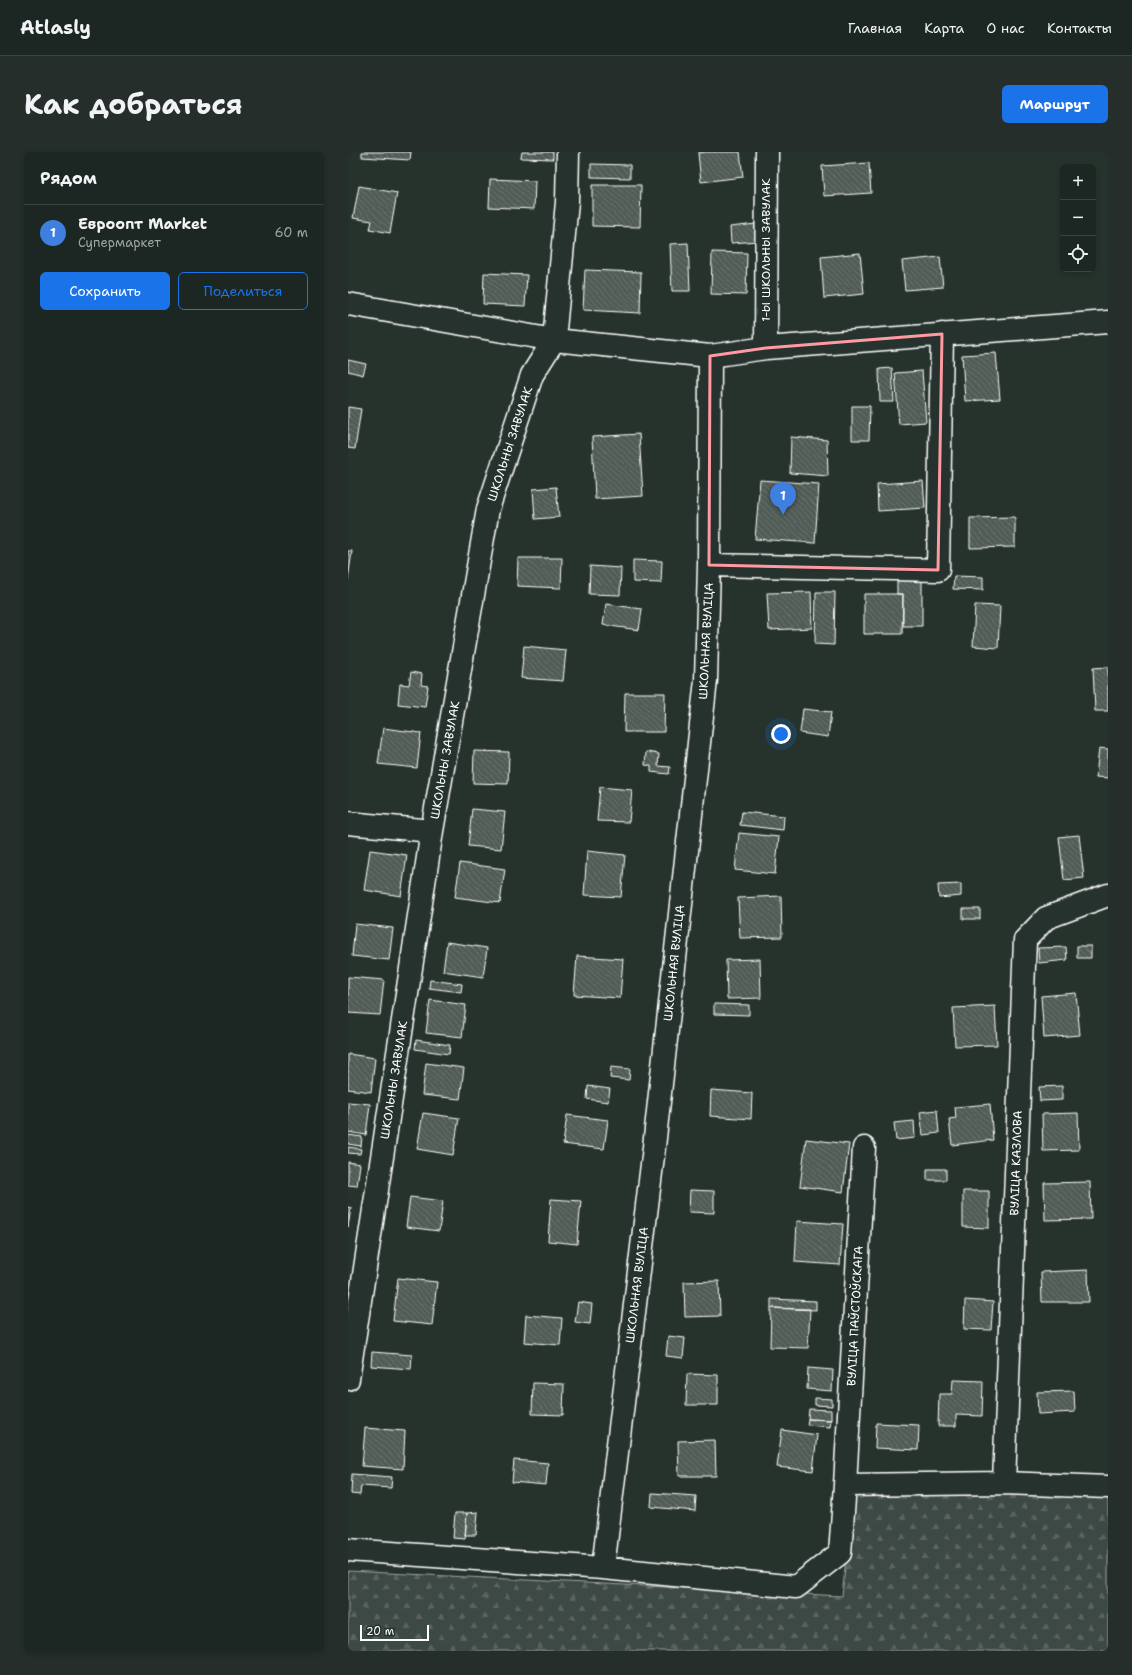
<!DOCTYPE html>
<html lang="ru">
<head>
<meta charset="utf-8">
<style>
	:root { --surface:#1c2622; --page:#252e2a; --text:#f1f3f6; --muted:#a0a5a5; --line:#3a4340; --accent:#1a73e8 }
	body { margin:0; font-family:"Shantell Sans",sans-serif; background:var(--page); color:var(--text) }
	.controls { position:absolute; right:12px; top:12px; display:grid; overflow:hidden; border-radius:6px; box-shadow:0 2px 6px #0003 }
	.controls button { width:36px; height:36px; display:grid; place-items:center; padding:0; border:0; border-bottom:1px solid var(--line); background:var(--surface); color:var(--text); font:20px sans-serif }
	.scale { position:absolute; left:12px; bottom:10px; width:69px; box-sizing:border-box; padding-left:4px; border:2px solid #fff; border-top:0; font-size:11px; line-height:14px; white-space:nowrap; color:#fff; -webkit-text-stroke:3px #26332d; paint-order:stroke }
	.you { position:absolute; left:433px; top:582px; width:14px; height:14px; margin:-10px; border:3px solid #fff; border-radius:50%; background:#1a73e8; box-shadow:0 0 0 6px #1a73e833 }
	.badge { display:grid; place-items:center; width:26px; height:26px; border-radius:50%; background:var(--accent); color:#fff; font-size:13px; font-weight:700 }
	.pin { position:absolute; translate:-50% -33px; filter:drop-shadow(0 1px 2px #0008) }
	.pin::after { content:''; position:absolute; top:21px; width:14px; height:12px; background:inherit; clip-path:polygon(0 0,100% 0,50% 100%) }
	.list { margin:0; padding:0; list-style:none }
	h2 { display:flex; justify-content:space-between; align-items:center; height:52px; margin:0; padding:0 16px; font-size:17px }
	h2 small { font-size:13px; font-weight:400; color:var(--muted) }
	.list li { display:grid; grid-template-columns:26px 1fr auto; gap:12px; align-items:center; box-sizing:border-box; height:56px; padding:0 16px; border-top:1px solid var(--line) }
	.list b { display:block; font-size:15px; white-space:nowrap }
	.list p { margin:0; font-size:13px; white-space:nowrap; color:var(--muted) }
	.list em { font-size:13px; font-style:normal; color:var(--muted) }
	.actions { display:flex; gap:8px; padding:12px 16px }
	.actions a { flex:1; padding:9px 0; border:1px solid var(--accent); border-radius:6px; text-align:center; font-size:14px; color:var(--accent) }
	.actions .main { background:var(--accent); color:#fff }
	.icon { flex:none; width:22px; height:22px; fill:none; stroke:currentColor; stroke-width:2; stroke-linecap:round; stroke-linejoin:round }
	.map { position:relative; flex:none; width:760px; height:1499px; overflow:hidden; border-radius:6px }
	header { display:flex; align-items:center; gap:24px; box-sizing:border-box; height:56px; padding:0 20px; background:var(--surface); border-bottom:1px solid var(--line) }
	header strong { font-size:19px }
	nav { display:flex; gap:22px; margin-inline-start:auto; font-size:14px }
	.intro { display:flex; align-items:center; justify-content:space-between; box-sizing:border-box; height:96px; padding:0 24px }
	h1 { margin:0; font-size:28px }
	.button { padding:10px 18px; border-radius:6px; background:var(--accent); color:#fff; font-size:14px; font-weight:700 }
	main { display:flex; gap:24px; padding:0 24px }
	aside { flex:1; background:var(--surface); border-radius:6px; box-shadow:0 2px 6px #0003 }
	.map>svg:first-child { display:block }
	.forest { fill:url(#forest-firs); stroke:#9ea4a2 }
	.building { fill:url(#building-back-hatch); stroke:#fff }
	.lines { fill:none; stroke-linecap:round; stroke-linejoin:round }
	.minor-casing { stroke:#fff; stroke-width:25 }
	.minor { stroke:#26332d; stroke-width:22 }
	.marked { fill:none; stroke:#ff9aa2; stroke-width:3; stroke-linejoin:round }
	.labels { text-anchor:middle; stroke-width:3; stroke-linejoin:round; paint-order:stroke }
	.street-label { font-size:12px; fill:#fff; stroke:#26332d }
</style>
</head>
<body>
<header>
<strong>Atlasly</strong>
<nav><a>Главная</a><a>Карта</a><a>О нас</a><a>Контакты</a></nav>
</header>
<div class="intro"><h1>Как добраться</h1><a class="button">Маршрут</a></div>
<main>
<aside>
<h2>Рядом<small></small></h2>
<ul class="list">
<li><span class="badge" style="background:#3f7fe0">1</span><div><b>Евроопт Market</b><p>Супермаркет</p></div><em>60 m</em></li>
</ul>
<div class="actions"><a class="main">Сохранить</a><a>Поделиться</a></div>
</aside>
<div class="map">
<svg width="760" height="1499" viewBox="0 0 760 1499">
	<defs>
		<pattern id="forest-firs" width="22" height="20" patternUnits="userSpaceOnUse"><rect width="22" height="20" fill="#3e4944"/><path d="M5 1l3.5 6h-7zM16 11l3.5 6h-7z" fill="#5b6460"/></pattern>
		<pattern id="building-back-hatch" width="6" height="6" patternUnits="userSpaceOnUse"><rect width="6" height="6" fill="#515c57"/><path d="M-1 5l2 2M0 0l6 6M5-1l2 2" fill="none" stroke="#6b7470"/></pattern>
	</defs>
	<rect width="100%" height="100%" fill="#26332d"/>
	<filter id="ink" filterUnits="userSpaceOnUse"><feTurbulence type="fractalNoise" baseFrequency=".025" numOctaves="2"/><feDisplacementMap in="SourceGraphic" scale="8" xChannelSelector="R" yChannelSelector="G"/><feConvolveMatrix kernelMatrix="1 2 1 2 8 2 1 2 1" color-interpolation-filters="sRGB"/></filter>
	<g filter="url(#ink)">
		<!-- forest -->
		<path class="forest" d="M 505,1342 L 760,1343 L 760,1499 L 0,1499 L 0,1419 L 494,1444 Z"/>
		<!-- building -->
		<path class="building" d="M 14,0 L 63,0 L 62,8 L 14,5 Z
			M 174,0 L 205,0 L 205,7 L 173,6 Z
			M 358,0 L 392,0 L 395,25 L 353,30 L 350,1 Z
			M 521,11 L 523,41 L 476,44 L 474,14 Z
			M 243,12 L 282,13 L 282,26 L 243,25 Z
			M 142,27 L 187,29 L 186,57 L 141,55 Z
			M 244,33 L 293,33 L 292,75 L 244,74 Z
			M 11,34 L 49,41 L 42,81 L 22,77 L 24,69 L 5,66 Z
			M 408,72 L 410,89 L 383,91 L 382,75 Z
			M 340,91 L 342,139 L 324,139 L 322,92 Z
			M 364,100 L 399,101 L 398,143 L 363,142 Z
			M 512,101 L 516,142 L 476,146 L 473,105 Z
			M 592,105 L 595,135 L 557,138 L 554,109 Z
			M 237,118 L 293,120 L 292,161 L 235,158 Z
			M 136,121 L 179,123 L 177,154 L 135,152 Z
			M 648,201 L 652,247 L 617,249 L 614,203 Z
			M 0,208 L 18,212 L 15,223 L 0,219 Z
			M 544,216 L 546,250 L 532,250 L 531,217 Z
			M 574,219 L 578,270 L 551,272 L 547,221 Z
			M 504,254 L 522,254 L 521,288 L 504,288 Z
			M 0,255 L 13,257 L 7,297 L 0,296 Z
			M 291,282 L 295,344 L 247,347 L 244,285 Z
			M 443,285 L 479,288 L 480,324 L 442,321 Z
			M 412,328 L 471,332 L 467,391 L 407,387 Z
			M 575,329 L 577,356 L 530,359 L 529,332 Z
			M 208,335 L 211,365 L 187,367 L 185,337 Z
			M 667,365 L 667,395 L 622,396 L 622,366 Z
			M 0,399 L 4,399 L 0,428 Z
			M 170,406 L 214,406 L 213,436 L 169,434 Z
			M 285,408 L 314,409 L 313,431 L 285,430 Z
			M 242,414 L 273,416 L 272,443 L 241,442 Z
			M 606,424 L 635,425 L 635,438 L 605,437 Z
			M 549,427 L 574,427 L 574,474 L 555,474 L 555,442 L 549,442 Z
			M 463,440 L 464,476 L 421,478 L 419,441 Z
			M 468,440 L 487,440 L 486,493 L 467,492 Z
			M 516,442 L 555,442 L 554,482 L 516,482 Z
			M 258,452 L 294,457 L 291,478 L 255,473 Z
			M 627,453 L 652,454 L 650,496 L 625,494 Z
			M 176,494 L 218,498 L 215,529 L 173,526 Z
			M 760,515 L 760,559 L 747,559 L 745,516 Z
			M 63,520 L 74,522 L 73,533 L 80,534 L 77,555 L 50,552 L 52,532 L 61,533 Z
			M 277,541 L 317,541 L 316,580 L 276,580 Z
			M 455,557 L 483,560 L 480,585 L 452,581 Z
			M 35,576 L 73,581 L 69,616 L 30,612 Z
			M 751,596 L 760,597 L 760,626 L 748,625 Z
			M 126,599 L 161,600 L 160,632 L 125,631 Z
			M 298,600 L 311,602 L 310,614 L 322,615 L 321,622 L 303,620 L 303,614 L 297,613 Z
			M 252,635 L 284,638 L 281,670 L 249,669 Z
			M 124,657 L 157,660 L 153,697 L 120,694 Z
			M 394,660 L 436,664 L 435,678 L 392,673 Z
			M 391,681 L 431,685 L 427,722 L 387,718 Z
			M 731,683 L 736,726 L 716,728 L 711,685 Z
			M 22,698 L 59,703 L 53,744 L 16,738 Z
			M 239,699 L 277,703 L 273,745 L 236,743 Z
			M 112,711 L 157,717 L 152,751 L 107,745 Z
			M 613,732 L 613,744 L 591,746 L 590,733 Z
			M 433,744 L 434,785 L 392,786 L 390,746 Z
			M 615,757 L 632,757 L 632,767 L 615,767 Z
			M 7,772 L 45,776 L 41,808 L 4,804 Z
			M 99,790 L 139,796 L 135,825 L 95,819 Z
			M 729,794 L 743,794 L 743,806 L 729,806 Z
			M 718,795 L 719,808 L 691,811 L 690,796 Z
			M 229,804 L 275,807 L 272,846 L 226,843 Z
			M 412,807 L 413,846 L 379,847 L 378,808 Z
			M 0,825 L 36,828 L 32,863 L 0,861 Z
			M 82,828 L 114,832 L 113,840 L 81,836 Z
			M 728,841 L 732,883 L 696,886 L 693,844 Z
			M 82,848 L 118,853 L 114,885 L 78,881 Z
			M 366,852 L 401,853 L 401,863 L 366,862 Z
			M 647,854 L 649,893 L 607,894 L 605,856 Z
			M 68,888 L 102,893 L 101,902 L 67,897 Z
			M 0,902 L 27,906 L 23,940 L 0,937 Z
			M 78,911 L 116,916 L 112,947 L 74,943 Z
			M 263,915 L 282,917 L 281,928 L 262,926 Z
			M 240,934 L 262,937 L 260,950 L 239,947 Z
			M 714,934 L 714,948 L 692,949 L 691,935 Z
			M 363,938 L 404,941 L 403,967 L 362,964 Z
			M 0,950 L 22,952 L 18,983 L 0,980 Z
			M 642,952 L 645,988 L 604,993 L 601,967 L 608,966 L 607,955 Z
			M 589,958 L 591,981 L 575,983 L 572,960 Z
			M 75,961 L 111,966 L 105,1003 L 69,997 Z
			M 730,961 L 731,998 L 695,999 L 694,962 Z
			M 219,963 L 260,968 L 256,997 L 215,992 Z
			M 566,969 L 567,986 L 548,988 L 546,971 Z
			M 0,983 L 14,985 L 13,994 L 0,992 Z
			M 458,987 L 501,992 L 495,1040 L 452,1034 Z
			M 0,995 L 13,997 L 12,1002 L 0,1001 Z
			M 0,1010 L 12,1012 L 9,1034 L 0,1033 Z
			M 579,1017 L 598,1017 L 598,1028 L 579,1028 Z
			M 742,1030 L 743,1067 L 697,1068 L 696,1031 Z
			M 342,1038 L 366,1039 L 366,1061 L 341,1060 Z
			M 615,1039 L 641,1039 L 641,1076 L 615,1075 Z
			M 62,1045 L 95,1049 L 91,1079 L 58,1075 Z
			M 203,1047 L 233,1049 L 229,1092 L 200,1089 Z
			M 0,1055 L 3,1056 L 0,1075 Z
			M 449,1069 L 495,1072 L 492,1113 L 447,1110 Z
			M 740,1118 L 741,1150 L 694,1150 L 693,1120 Z
			M 50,1126 L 89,1130 L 84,1173 L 45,1169 Z
			M 371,1129 L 372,1164 L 337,1165 L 336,1130 Z
			M 423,1147 L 468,1149 L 468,1158 L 423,1156 Z
			M 617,1148 L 645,1150 L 643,1178 L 616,1177 Z
			M 230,1150 L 244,1152 L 242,1172 L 227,1170 Z
			M 423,1156 L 462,1157 L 460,1196 L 422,1195 Z
			M 178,1163 L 214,1166 L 212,1193 L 176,1190 Z
			M 320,1184 L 337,1186 L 335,1206 L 318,1204 Z
			M 24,1200 L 64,1203 L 63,1217 L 23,1214 Z
			M 460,1216 L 485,1218 L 484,1239 L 459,1237 Z
			M 339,1222 L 370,1223 L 370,1253 L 338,1253 Z
			M 605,1228 L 635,1229 L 634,1264 L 608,1263 L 608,1274 L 590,1274 L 591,1242 L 604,1242 Z
			M 185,1231 L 216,1232 L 215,1263 L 184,1262 Z
			M 726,1239 L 727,1260 L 690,1262 L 689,1240 Z
			M 467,1246 L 484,1247 L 484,1254 L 467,1253 Z
			M 461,1257 L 483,1258 L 483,1268 L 460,1267 Z
			M 460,1267 L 483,1268 L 482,1275 L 459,1273 Z
			M 528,1271 L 571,1273 L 570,1298 L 527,1296 Z
			M 17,1276 L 57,1279 L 55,1317 L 14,1314 Z
			M 434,1278 L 469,1283 L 465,1319 L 429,1315 Z
			M 367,1288 L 368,1324 L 331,1324 L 330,1289 Z
			M 166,1308 L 200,1311 L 198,1333 L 164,1330 Z
			M 4,1322 L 44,1325 L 43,1336 L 13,1334 L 12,1343 L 3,1342 Z
			M 304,1341 L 348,1344 L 347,1359 L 303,1355 Z
			M 130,1360 L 128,1383 L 117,1383 L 119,1361 Z
			M 107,1361 L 119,1361 L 117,1387 L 105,1386 Z"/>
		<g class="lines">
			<!-- minor casing -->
			<g class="minor-casing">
				<path id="minor" d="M 0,152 L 206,188 L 362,204 L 418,196 L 760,170
					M 418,196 L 419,0
					M 361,413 L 590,418 L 594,182
					M 0,671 L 84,679
					M 0,1227 L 84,679 L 140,357 L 184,223 L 206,188 L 219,50 L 220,0
					M 656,1331 L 677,788 L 698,766 L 760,743
					M 497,1333 L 516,996
					M 0,1398 L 255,1416 L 448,1435 L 492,1401 L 497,1333 L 656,1331 L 760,1335
					M 255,1416 L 305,1004 L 358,528 L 361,413 L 362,204"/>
			</g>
			<!-- minor -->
			<use href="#minor" class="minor"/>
		</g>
	</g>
	<!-- marked area -->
	<path class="marked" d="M 594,182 L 590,418 L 361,413 L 362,204 L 418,196 Z"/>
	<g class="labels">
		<!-- street labels -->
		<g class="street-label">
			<text transform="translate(418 98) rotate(-90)" y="4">1-Ы ШКОЛЬНЫ ЗАВУЛАК</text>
			<text transform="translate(162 292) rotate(-72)" y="4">ШКОЛЬНЫ ЗАВУЛАК</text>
			<text transform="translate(358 489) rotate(-87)" y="4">ШКОЛЬНАЯ ВУЛІЦА</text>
			<text transform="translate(97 608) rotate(-80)" y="4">ШКОЛЬНЫ ЗАВУЛАК</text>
			<text transform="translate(326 811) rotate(-84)" y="4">ШКОЛЬНАЯ ВУЛІЦА</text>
			<text transform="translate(46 928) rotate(-81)" y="4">ШКОЛЬНЫ ЗАВУЛАК</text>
			<text transform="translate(668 1011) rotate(-88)" y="4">ВУЛІЦА КАЗЛОВА</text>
			<text transform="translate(289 1133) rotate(-83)" y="4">ШКОЛЬНАЯ ВУЛІЦА</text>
			<text transform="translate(507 1164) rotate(-87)" y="4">ВУЛІЦА ПАЎСТОЎСКАГА</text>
		</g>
	</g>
</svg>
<div class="controls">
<button>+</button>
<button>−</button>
<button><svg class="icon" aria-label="locate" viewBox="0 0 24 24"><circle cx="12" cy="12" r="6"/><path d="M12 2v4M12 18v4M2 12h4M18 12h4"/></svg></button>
</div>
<div class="scale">20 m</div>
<div class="you"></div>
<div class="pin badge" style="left:435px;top:363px;background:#3f7fe0">1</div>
</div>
</main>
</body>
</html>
